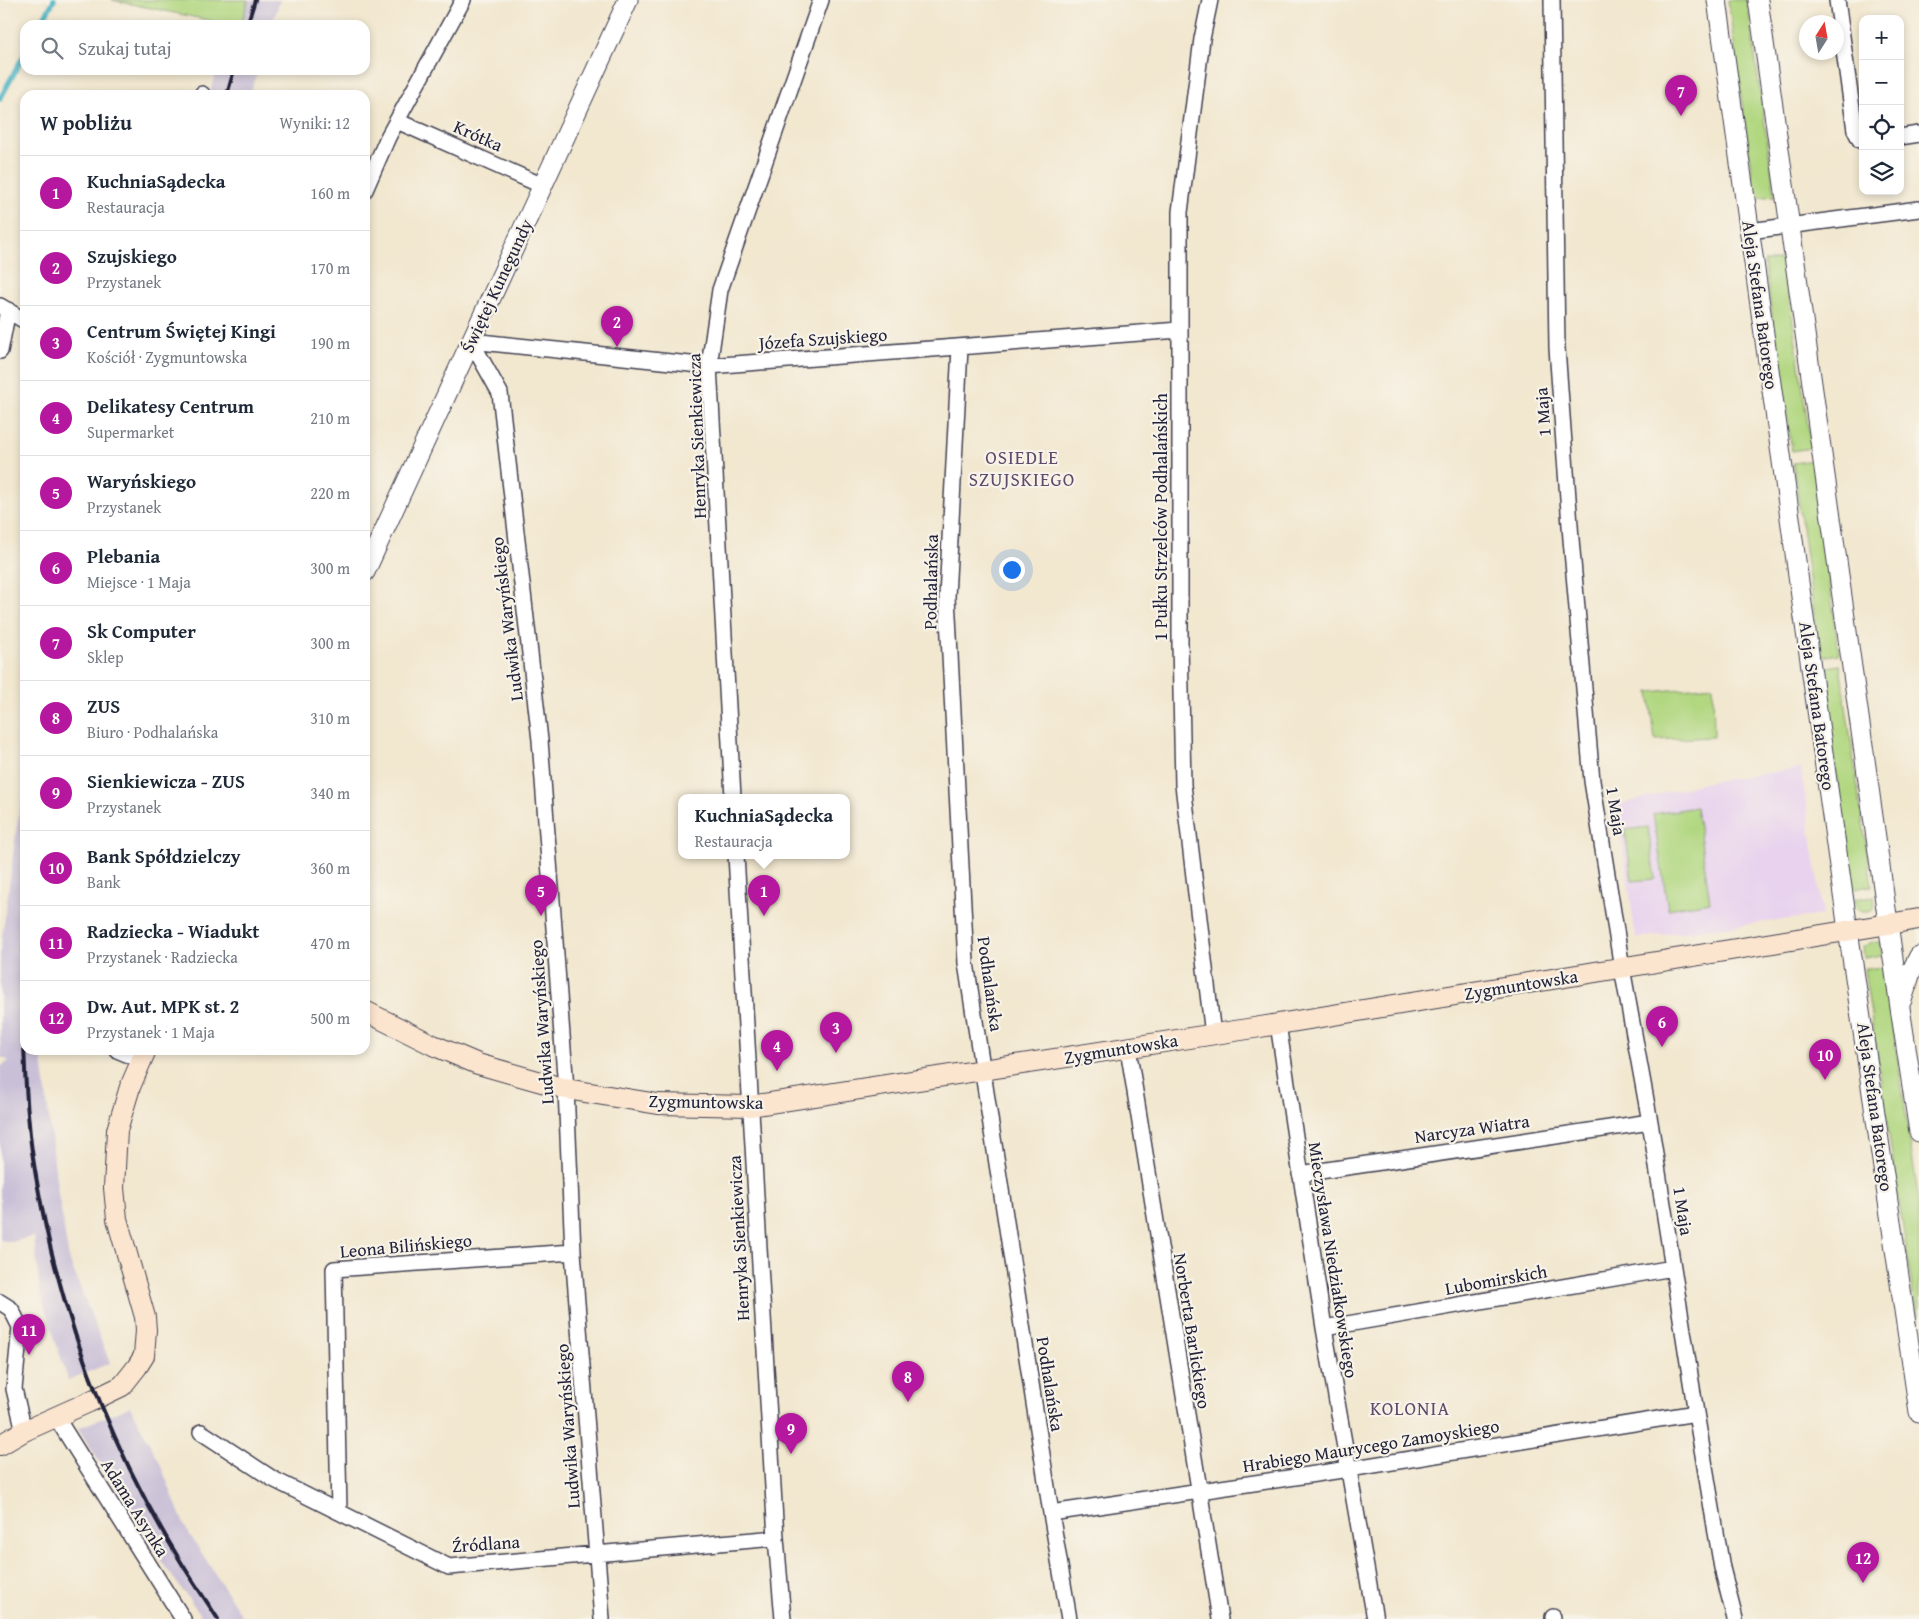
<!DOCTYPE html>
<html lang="pl">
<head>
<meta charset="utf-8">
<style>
	:root { --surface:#fff; --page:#f6f6f7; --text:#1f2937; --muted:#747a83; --line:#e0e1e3; --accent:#b5179e }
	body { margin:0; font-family:"Gentium Book Plus",serif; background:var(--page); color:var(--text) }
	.controls { position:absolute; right:15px; top:15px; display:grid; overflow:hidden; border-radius:10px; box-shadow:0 2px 8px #0003 }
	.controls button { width:45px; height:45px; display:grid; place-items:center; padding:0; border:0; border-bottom:1px solid var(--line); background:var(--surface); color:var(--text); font:25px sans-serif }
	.compass { position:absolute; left:1799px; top:15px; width:45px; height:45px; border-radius:50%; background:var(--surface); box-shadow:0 2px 8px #0003; rotate:11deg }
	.you { position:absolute; left:1011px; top:569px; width:18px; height:18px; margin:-12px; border:4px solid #fff; border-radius:50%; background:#1a73e8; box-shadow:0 0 0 8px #1a73e833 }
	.badge { display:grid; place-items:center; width:32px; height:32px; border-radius:50%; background:var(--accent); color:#fff; font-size:16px; font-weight:700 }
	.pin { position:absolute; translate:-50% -41px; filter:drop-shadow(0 1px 2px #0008) }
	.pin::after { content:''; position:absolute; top:26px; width:18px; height:15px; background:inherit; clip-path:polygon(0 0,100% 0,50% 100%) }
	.popup { position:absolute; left:678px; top:794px; width:172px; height:65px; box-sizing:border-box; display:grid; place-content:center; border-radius:10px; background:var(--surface); filter:drop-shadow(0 1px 4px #0005); font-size:16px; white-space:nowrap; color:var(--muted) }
	.popup b { font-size:19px; color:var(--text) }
	.popup::after { content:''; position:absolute; left:50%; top:100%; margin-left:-10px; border:10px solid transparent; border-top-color:var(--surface) }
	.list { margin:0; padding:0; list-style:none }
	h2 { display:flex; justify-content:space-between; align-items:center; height:65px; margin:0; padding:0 20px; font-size:21px }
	h2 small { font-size:16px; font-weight:400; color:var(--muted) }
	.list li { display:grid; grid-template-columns:32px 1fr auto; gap:15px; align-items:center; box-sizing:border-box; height:75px; padding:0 20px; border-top:1px solid var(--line) }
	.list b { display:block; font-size:19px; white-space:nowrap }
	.list p { margin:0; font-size:16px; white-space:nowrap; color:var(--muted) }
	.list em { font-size:16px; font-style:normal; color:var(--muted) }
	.icon { flex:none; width:28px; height:28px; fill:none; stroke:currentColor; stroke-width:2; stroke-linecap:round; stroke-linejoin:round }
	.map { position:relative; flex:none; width:1919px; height:1619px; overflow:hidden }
	.search { position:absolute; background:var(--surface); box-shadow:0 2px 8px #0003; left:20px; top:20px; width:350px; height:55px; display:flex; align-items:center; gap:12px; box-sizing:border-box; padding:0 18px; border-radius:15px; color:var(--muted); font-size:19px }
	.panel { position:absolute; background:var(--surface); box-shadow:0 2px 8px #0003; left:20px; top:90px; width:350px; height:965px; border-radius:15px }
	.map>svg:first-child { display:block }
	.built { fill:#e8d2ee }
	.industrial { fill:#c9bfd7 }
	.green { fill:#b1d780; stroke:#6a7c5e }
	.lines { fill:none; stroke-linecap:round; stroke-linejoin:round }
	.stream { stroke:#46b2c4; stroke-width:5.5 }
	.minor-casing { stroke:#414051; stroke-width:18 }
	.tertiary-casing { stroke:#414051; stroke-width:21 }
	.secondary-casing { stroke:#414051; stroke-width:22 }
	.minor { stroke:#fff; stroke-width:15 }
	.tertiary { stroke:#fff; stroke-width:19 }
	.secondary { stroke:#fce5cf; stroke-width:20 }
	.rail { stroke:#22223b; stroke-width:4 }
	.labels { text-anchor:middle; stroke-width:4.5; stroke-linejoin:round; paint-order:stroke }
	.street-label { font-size:18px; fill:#22223b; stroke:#f7f3e8 }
	.neighbourhood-label { font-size:19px; letter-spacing:1px; fill:#604a6b; stroke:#f7f3e8 }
</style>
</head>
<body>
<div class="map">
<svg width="1919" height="1619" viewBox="0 0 1919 1619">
	<rect width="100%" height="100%" fill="#f7f3e8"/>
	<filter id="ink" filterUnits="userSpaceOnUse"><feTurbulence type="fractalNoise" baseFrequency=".02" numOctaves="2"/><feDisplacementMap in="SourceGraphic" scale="10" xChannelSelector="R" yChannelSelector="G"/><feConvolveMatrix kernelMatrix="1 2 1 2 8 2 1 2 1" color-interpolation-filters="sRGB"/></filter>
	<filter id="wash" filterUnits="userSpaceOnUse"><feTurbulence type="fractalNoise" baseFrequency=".0096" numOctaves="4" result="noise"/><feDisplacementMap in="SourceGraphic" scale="20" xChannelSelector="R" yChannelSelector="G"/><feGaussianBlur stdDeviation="1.12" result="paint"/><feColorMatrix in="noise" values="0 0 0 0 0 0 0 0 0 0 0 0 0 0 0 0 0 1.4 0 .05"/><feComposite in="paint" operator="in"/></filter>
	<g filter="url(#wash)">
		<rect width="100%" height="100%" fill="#f2e7cf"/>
		<!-- built -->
		<path class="built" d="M 1801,768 L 1823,915 L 1636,938 L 1617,805 L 1708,782 Z"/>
		<!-- industrial -->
		<path class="industrial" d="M 239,0 L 280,0 L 272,25 L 231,25 Z
			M 217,70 L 258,70 L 250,95 L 209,95 Z
			M 25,792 L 25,1050 L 41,1050 L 57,1187 L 69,1259 L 110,1363 L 68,1380 L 40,1293 L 34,1236 L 12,1242 L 0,1240 L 0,1067 L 9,1061 L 0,1056 L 0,953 L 18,818 Z
			M 130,1407 L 159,1461 L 185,1527 L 244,1619 L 204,1619 L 166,1568 L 78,1428 Z"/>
		<!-- green -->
		<path class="green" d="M 112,0 L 248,0 L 241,25 L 232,25 Z
			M 1728,0 L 1747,0 L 1775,196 L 1755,198 Z
			M 1784,259 L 1811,448 L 1792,451 L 1764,262 Z
			M 1813,460 L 1839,654 L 1820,657 L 1793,463 Z
			M 1840,665 L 1872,886 L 1853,889 L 1821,668 Z
			M 1713,686 L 1714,737 L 1655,740 L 1649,692 Z
			M 1696,807 L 1710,902 L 1668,909 L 1653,814 Z
			M 1648,827 L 1655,879 L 1632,881 L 1625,830 Z
			M 1874,896 L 1875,904 L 1873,910 C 1866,913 1863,913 1857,909 L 1855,899 Z
			M 1872,942 L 1880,944 L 1882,955 L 1864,958 L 1863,947 Z
			M 1884,967 L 1919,1202 L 1919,1334 L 1864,969 Z"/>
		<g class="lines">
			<!-- stream -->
			<path class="stream" d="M 40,25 L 54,0
				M 0,99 L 25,53"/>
		</g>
	</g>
	<g filter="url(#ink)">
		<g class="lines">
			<!-- minor casing -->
			<g class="minor-casing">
				<path id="minor" d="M 1210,0 L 1202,39 L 1180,212 L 1180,643 L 1183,785 L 1213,1035
					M 1552,0 L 1557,348 L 1571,539 L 1592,781 L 1622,968 L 1650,1122 L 1696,1413 L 1722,1568 L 1735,1619
					M 1837,0 L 1855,130 L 1860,140 L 1863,140
					M 202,95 L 202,94
					M 397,121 L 543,186
					M 1900,137 L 1919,134
					M 365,190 L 388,137 L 463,0
					M 1749,231 L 1919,209
					M 0,306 L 25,321
					M 471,341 L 500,393 L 540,740 L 566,1089 L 573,1252 L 602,1619
					M 471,341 L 709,366 L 1179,330
					M 960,348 L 947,597 L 966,963 L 1051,1513 L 1069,1619
					M 0,351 L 8,310
					M 733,797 L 709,366 L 720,290 L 821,0
					M 736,855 L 776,1538 L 783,1619
					M 1278,1024 L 1324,1328 L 1375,1619
					M 1128,1048 L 1220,1619
					M 117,1050 L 141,1060
					M 1300,1174 L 1650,1122
					M 0,1302 L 11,1309 L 20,1327 L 14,1389 L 24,1431
					M 1324,1328 L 1673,1268
					M 56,1417 L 183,1619
					M 201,1432 L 273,1479 L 449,1567 L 776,1538
					M 339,1512 L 334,1269 L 573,1252
					M 1051,1513 L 1349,1469 L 1696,1413
					M 1553,1617 L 1553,1619"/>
			</g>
			<!-- tertiary casing -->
			<g class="tertiary-casing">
				<path id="tertiary" d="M 1717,0 L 1848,930 L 1919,1412
					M 1758,0 L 1900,1008 L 1919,1132
					M 365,572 L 628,0
					M 1902,1000 L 1911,972 L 1919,956"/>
			</g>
			<!-- secondary casing -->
			<g class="secondary-casing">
				<path id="secondary" d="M 365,1011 L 433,1045 L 478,1064 L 566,1089 L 658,1104 L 750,1106 L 1254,1028 L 1919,919
					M 0,1445 L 24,1431 L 89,1402 L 122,1386 L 137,1367 L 144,1356 L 146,1330 L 145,1317 L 117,1219 L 114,1188 L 117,1130 L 130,1087 L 146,1050"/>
			</g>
			<!-- minor -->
			<use href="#minor" class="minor"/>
			<!-- tertiary -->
			<use href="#tertiary" class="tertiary"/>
			<!-- secondary -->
			<use href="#secondary" class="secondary"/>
			<!-- rail -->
			<path class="rail" d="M 247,25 L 255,0
				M 227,95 L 234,70
				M 25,913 C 22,987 22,1061 30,1135 C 34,1173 42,1210 50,1246 C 77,1357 121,1465 181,1562 C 193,1582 206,1600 218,1619"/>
		</g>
	</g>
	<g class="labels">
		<!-- street labels -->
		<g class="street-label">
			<text transform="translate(478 136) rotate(24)" y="6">Krótka</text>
			<text transform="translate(497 286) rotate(-65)" y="6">Świętej Kunegundy</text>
			<text transform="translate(1760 305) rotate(82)" y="6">Aleja Stefana Batorego</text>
			<text transform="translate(823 339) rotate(-4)" y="6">Józefa Szujskiego</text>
			<text transform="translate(1543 412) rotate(-94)" y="6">1 Maja</text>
			<text transform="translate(697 436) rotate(-92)" y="6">Henryka Sienkiewicza</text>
			<text transform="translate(1161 517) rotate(-90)" y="6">1 Pułku Strzelców Podhalańskich</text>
			<text transform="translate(931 582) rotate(-89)" y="6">Podhalańska</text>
			<text transform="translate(507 619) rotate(-97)" y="6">Ludwika Waryńskiego</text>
			<text transform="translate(1817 706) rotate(82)" y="6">Aleja Stefana Batorego</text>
			<text transform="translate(1616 811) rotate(81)" y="6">1 Maja</text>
			<text transform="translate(990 984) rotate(82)" y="6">Podhalańska</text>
			<text transform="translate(1521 985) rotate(-9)" y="6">Zygmuntowska</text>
			<text transform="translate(542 1022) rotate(-94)" y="6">Ludwika Waryńskiego</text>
			<text transform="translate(1121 1049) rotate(-9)" y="6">Zygmuntowska</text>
			<text transform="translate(706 1102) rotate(1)" y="6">Zygmuntowska</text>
			<text transform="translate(1875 1107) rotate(82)" y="6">Aleja Stefana Batorego</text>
			<text transform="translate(1472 1129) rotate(-8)" y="6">Narcyza Wiatra</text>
			<text transform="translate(1683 1211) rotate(81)" y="6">1 Maja</text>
			<text transform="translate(739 1238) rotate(-93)" y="6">Henryka Sienkiewicza</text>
			<text transform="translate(406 1246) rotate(-5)" y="6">Leona Bilińskiego</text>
			<text transform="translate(1333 1260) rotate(81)" y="6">Mieczysława Niedziałkowskiego</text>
			<text transform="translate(1496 1280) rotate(-10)" y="6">Lubomirskich</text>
			<text transform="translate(1192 1331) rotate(81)" y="6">Norberta Barlickiego</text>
			<text transform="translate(1050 1384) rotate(81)" y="6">Podhalańska</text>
			<text transform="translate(568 1426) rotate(-94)" y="6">Ludwika Waryńskiego</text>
			<text transform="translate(1371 1446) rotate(-9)" y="6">Hrabiego Maurycego Zamoyskiego</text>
			<text transform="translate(135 1508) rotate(58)" y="6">Adama Asynka</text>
			<text transform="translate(486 1544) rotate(-4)" y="6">Źródlana</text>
		</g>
		<!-- neighbourhood labels -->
		<g class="neighbourhood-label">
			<text x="1022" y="464">OSIEDLE<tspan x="1022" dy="22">SZUJSKIEGO</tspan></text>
			<text x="1410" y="1415">KOLONIA</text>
		</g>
	</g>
</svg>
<div class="controls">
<button>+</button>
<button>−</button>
<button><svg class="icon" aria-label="locate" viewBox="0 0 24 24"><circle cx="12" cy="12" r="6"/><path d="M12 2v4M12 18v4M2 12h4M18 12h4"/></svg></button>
<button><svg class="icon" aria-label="layers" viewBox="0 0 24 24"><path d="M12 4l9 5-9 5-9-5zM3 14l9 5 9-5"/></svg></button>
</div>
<svg class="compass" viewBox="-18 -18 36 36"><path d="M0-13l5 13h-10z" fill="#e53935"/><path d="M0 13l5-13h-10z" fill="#747a83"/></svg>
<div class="you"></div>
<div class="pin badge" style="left:764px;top:916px">1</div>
<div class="popup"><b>KuchniaSądecka</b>Restauracja</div>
<div class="pin badge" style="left:617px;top:347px">2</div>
<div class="pin badge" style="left:836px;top:1053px">3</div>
<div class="pin badge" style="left:777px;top:1071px">4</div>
<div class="pin badge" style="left:541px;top:916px">5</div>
<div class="pin badge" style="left:1662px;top:1047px">6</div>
<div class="pin badge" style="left:1681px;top:116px">7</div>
<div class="pin badge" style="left:908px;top:1402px">8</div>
<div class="pin badge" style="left:791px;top:1454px">9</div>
<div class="pin badge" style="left:1825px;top:1080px">10</div>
<div class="pin badge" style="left:29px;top:1355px">11</div>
<div class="pin badge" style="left:1863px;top:1583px">12</div>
<div class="search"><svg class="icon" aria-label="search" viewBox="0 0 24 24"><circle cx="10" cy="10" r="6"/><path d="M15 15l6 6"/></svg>Szukaj tutaj</div>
<section class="panel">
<h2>W pobliżu<small>Wyniki: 12</small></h2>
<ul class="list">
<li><span class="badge">1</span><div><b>KuchniaSądecka</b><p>Restauracja</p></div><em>160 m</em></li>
<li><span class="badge">2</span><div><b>Szujskiego</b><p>Przystanek</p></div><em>170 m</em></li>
<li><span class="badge">3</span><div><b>Centrum Świętej Kingi</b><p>Kościół · Zygmuntowska</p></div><em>190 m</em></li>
<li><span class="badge">4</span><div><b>Delikatesy Centrum</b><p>Supermarket</p></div><em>210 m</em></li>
<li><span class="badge">5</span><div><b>Waryńskiego</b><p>Przystanek</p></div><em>220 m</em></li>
<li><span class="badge">6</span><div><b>Plebania</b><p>Miejsce · 1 Maja</p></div><em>300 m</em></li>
<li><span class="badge">7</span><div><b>Sk Computer</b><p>Sklep</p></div><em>300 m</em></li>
<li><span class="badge">8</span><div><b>ZUS</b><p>Biuro · Podhalańska</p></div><em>310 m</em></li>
<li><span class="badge">9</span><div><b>Sienkiewicza - ZUS</b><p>Przystanek</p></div><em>340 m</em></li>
<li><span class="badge">10</span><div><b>Bank Spółdzielczy</b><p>Bank</p></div><em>360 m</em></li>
<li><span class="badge">11</span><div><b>Radziecka - Wiadukt</b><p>Przystanek · Radziecka</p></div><em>470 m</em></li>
<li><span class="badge">12</span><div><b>Dw. Aut. MPK st. 2</b><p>Przystanek · 1 Maja</p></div><em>500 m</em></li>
</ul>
</section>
</div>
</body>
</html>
